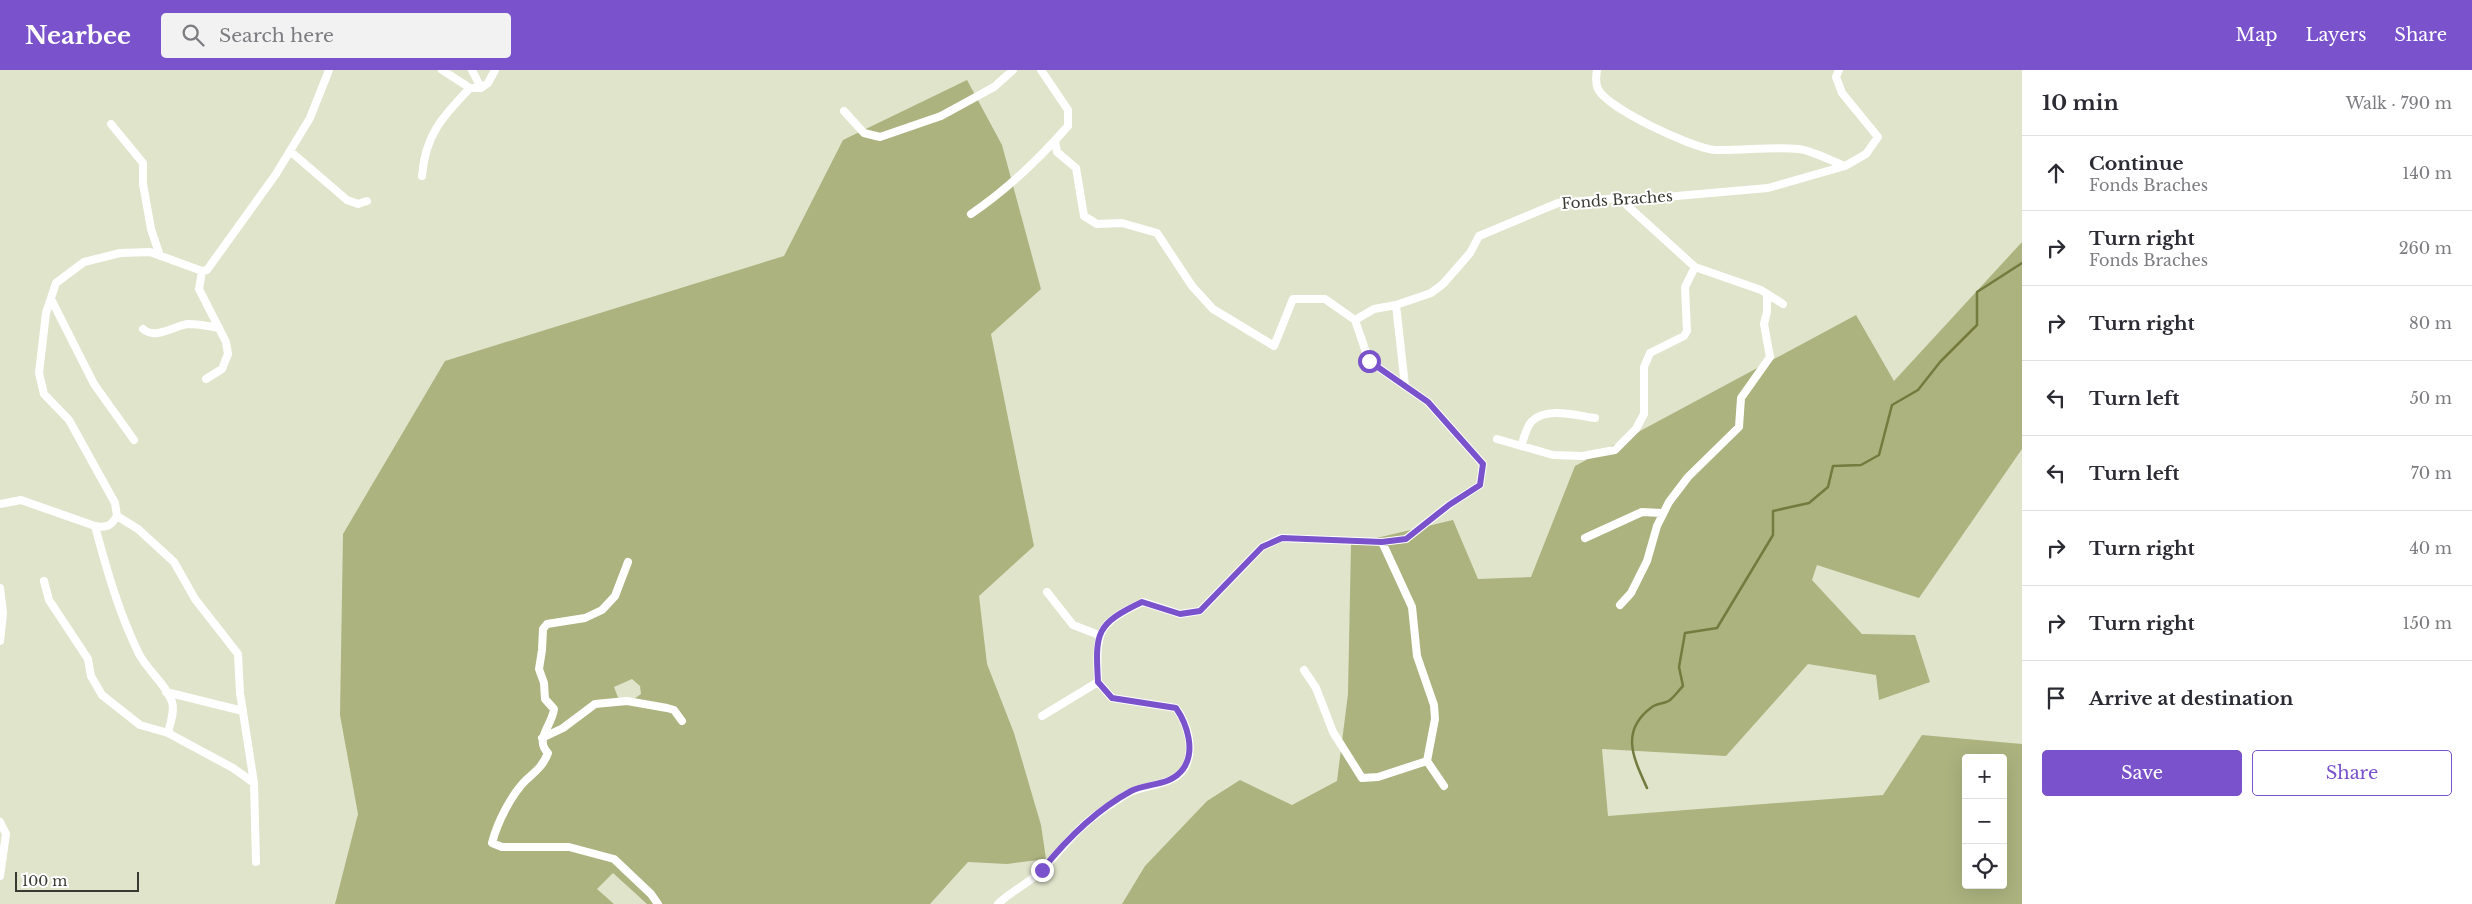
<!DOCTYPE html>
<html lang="en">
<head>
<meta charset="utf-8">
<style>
	:root { --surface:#fff; --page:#f2f2f3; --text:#2b2b33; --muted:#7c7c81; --line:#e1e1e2; --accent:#7a53cc }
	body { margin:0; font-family:"Libre Baskerville",serif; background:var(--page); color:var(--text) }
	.controls { position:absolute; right:15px; bottom:15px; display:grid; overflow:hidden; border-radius:5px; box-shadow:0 5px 20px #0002 }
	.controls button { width:45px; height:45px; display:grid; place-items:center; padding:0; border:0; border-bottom:1px solid var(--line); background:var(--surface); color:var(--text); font:25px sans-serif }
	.scale { position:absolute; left:15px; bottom:12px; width:124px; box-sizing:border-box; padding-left:5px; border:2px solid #393a31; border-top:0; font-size:14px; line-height:18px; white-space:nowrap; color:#393a31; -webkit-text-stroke:4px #fff; paint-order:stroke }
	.stop { position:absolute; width:15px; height:15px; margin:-11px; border:4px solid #7a53cc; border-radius:50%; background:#fff }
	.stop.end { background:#7a53cc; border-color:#fff; box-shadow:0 1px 5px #0008 }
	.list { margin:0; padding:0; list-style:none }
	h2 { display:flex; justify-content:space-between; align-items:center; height:65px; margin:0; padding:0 20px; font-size:21px }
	h2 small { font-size:16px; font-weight:400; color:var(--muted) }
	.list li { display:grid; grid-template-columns:32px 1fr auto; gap:15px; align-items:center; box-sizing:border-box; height:75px; padding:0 20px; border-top:1px solid var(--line) }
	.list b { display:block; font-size:19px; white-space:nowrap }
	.list p { margin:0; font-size:16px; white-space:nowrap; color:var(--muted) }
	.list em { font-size:16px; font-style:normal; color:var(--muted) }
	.actions { display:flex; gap:10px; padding:15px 20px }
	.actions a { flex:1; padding:11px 0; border:1px solid var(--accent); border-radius:5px; text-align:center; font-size:18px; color:var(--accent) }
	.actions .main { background:var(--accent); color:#fff }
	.icon { flex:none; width:28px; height:28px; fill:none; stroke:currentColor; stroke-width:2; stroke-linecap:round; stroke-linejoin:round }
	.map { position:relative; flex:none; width:2022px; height:834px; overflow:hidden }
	header { display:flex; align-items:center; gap:30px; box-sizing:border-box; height:70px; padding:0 25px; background:var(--accent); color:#fff }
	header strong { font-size:24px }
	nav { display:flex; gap:28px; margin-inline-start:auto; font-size:18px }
	.search { width:350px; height:45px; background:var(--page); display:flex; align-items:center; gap:12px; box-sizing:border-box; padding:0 18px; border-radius:5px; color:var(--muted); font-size:19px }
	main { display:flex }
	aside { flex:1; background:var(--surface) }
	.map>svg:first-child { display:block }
	.green { fill:#acb37f; fill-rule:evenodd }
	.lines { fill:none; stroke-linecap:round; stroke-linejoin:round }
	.stream { stroke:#747b3e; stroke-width:2.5 }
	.street { stroke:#fff; stroke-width:8 }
	.route { stroke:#7a53cc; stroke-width:6 }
	.labels { text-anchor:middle; stroke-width:4; stroke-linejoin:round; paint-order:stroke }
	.street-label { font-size:15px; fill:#393a31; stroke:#fff }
</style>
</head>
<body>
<header>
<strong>Nearbee</strong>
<div class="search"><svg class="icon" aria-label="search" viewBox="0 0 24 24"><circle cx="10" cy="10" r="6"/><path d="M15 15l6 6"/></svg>Search here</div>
<nav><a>Map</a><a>Layers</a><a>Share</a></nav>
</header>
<main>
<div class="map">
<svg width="2022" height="834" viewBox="0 0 2022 834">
	<rect width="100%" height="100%" fill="#e0e4cb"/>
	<!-- green -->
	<path class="green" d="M 967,10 L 1002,75 L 1041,219 L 991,264 L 1034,476 L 979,526 L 987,594 L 1014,663 L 1041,755 L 1046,789 L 1007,794 L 968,792 L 930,834 L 647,834 L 613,803 L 597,819 L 614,834 L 335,834 L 358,744 L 340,645 L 343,464 L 445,291 L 784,186 L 843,70 ZM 632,609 L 640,616 L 641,624 L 627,634 L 619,630 L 614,617 Z
		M 2022,172 L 2022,379 L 1919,528 L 1817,495 L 1812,510 L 1862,564 L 1915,565 L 1930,612 L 1879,630 L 1876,605 L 1808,594 L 1726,686 L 1602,679 L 1608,746 L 1883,725 L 1922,665 L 2022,674 L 2022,834 L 1122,834 L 1145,796 L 1207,731 L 1240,710 L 1292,735 L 1337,711 L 1348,624 L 1351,474 L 1453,450 L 1478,509 L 1531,507 L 1575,396 L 1856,245 L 1894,311 ZM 1966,688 L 2003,688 L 2003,815 L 1966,815 Z"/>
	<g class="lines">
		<!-- stream -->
		<path class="stream" d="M 1647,718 C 1634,689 1619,661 1652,637 C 1657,633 1665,634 1670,630 C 1675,626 1679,620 1683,616 L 1679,597 L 1685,563 L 1717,558 L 1773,465 L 1773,441 L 1809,433 L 1828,417 L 1833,396 L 1861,395 L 1879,385 L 1892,335 L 1918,320 L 1940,292 L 1977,255 L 1977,222 L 2022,193"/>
		<!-- street -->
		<path class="street" d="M 442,0 L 470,18 L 481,18 L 488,13 L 495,0
			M 472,0 L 481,18
			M 1597,0 C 1596,6 1595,13 1598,19 C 1608,39 1692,78 1715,80 C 1743,81 1771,76 1799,79 C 1814,81 1831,91 1845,96
			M 844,41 L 864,63 L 880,67 L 941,46 L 994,17 L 1013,0
			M 111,54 L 143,93 L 143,114 L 151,159 L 160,186
			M 1055,71 L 1057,82 L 1076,98 L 1084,146 L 1097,154 L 1122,153 L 1157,163 L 1192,216 L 1213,239 L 1274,276 L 1293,229 L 1325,229 L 1355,250
			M 290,81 L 347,130 L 358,134 L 367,131
			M 422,106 C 425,65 443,46 470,18
			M 1619,128 L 1695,197 L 1761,220 L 1783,234
			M 971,144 C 1008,119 1039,89 1068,56 L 1068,40 L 1041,0
			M 202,201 L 199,219 L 226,272 L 228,284 L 222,299 L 206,309
			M 51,229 L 94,314 L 134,370
			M 1396,235 L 1405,316
			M 143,259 C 156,270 173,256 188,254 C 198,254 209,256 219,258
			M 1497,369 L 1553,385 L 1582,386 L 1615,380 L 1636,359 L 1644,344 L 1644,297 L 1650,283 L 1684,266 L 1687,261 L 1685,217 L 1695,197
			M 1521,376 C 1524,369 1526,357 1532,351 C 1547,336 1578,346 1595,348
			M 0,434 L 21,430 L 95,456 C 107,458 111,456 117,446 L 115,433 L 69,350 L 44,324 L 39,303 L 46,243 L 56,213 L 84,192 L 120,183 L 150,182 L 202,201 L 207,200 L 276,104 L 310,48 L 329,0
			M 117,446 L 138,459 L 174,492 L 195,529 L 238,584 L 240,623 L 254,713
			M 95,456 C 107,501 119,543 139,584 C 148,601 166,614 172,632 C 175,642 170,653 168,663 L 233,698 L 254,713 L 256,792
			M 1585,468 L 1642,442 L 1662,443
			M 1382,472 L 1412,537 L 1417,586 L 1434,635 L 1435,649 L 1427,691 L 1444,716
			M 628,492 L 615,526 L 602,540 L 585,548 L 547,554 L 543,559 L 542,580 L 539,599 L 544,613 L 545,629 L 554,639 C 552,656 534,669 548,683 C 543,696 536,701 526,710 C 511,725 497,753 492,773 L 502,777 L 569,777 L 614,789 L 651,824 L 658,834
			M 44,511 L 49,530 L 88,589 L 91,606 L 102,625 L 140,655 L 168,663
			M 0,518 L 3,543 L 0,571
			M 1047,522 L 1073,555 L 1099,565
			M 1620,535 L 1631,523 L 1647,491 L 1657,456 L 1669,432 L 1688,407 L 1739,357 L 1741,328 L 1770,287 L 1764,254 L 1767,242 L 1767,225
			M 1304,600 L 1316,618 L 1333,662 L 1362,708 L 1378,707 L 1427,691
			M 166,622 L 243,641
			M 1042,646 L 1098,612
			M 542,668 L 563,658 L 595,634 L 627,631 L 667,638 L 674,640 L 682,651
			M 0,752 L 6,764 L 0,806
			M 998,834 C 1011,821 1028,814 1041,801 C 1056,786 1069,768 1085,754 C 1097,743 1112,734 1125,725 C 1142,714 1172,717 1184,699 C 1196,680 1187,653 1176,638 L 1112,628 L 1098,612 C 1096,562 1096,554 1143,532 L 1180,544 L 1200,541 L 1262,477 L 1281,468 L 1382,472 L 1406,469 L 1449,435 L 1480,415 L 1483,394 L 1428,332 L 1369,291 L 1355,250 L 1374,239 L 1396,235 L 1431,223 L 1443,214 L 1470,183 L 1479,166 L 1558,133 L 1619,128 L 1654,128 L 1768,118 L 1845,96 L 1866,84 L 1878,67 L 1842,23 L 1836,7 L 1839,0"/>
	</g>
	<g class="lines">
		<!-- route -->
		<path class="route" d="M 1042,800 C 1066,770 1096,740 1131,721 C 1147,713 1171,716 1183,699 C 1196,681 1187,654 1176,638 L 1112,628 L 1098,612 C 1095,562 1096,554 1142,532 L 1180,544 L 1200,541 L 1262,477 L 1282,468 L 1382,472 L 1406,469 L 1449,435 L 1480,415 L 1483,394 L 1428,332 L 1369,291"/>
	</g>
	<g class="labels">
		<!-- street labels -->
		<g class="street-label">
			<text transform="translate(1617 130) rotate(-4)" y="5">Fonds Braches</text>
		</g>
	</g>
</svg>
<div class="controls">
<button>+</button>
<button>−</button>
<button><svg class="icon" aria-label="locate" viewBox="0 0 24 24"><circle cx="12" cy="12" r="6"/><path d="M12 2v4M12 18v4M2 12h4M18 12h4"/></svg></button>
</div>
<div class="scale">100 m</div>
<div class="stop" style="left:1369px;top:291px"></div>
<div class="stop end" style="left:1042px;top:800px"></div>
</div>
<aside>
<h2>10 min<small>Walk · 790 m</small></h2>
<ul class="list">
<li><svg class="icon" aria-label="ahead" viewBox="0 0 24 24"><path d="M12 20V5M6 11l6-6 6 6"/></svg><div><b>Continue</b><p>Fonds Braches</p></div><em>140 m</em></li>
<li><svg class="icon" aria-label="right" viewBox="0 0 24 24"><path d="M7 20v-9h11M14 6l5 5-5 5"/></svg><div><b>Turn right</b><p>Fonds Braches</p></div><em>260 m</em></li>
<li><svg class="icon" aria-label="right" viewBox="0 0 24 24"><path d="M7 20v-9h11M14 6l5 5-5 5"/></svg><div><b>Turn right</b></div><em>80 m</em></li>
<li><svg class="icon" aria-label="left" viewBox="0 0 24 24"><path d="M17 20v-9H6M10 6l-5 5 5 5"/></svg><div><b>Turn left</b></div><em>50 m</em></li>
<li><svg class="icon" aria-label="left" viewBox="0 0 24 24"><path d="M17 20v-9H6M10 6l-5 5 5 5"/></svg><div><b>Turn left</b></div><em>70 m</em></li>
<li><svg class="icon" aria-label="right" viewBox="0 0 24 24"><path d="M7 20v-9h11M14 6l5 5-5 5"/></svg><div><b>Turn right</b></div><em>40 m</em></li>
<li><svg class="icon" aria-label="right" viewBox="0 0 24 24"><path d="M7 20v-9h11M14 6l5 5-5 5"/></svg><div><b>Turn right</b></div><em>150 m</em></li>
<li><svg class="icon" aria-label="arrive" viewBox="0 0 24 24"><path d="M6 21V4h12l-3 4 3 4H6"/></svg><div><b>Arrive at destination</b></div></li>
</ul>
<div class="actions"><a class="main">Save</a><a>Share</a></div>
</aside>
</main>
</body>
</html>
